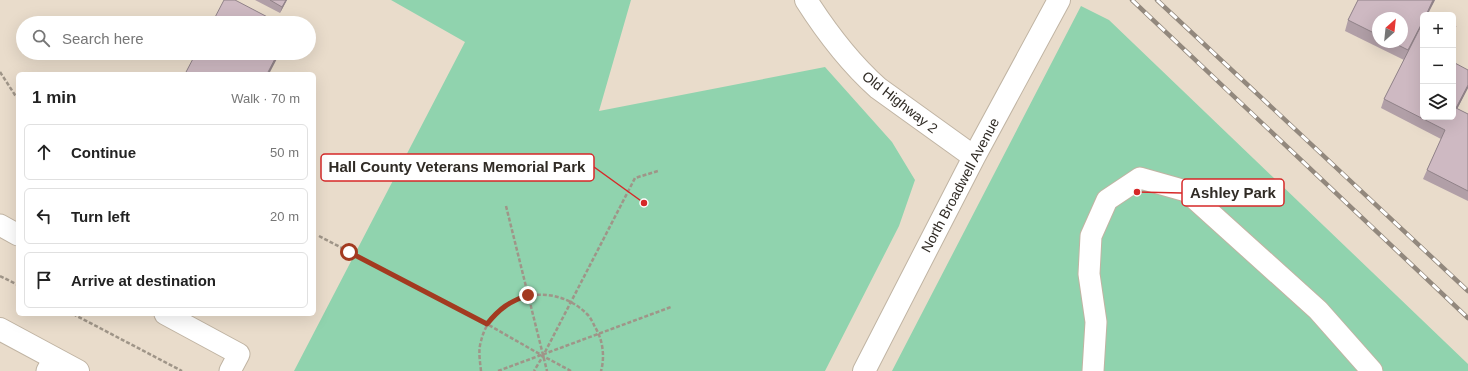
<!DOCTYPE html>
<html lang="en">
<head>
<meta charset="utf-8">
<style>
	:root { --surface:#fff; --page:#f6f6f6; --text:#222; --muted:#767676; --line:#e0e0e0 }
	body { margin:0; font-family:Arial,sans-serif; background:var(--page); color:var(--text) }
	.controls { position:absolute; right:12px; top:12px; display:grid; overflow:hidden; border-radius:6px; box-shadow:0 4px 16px #0002 }
	.controls button { width:36px; height:36px; display:grid; place-items:center; padding:0; border:0; border-bottom:1px solid var(--line); background:var(--surface); color:var(--text); font:20px sans-serif }
	.compass { position:absolute; left:1372px; top:12px; width:36px; height:36px; border-radius:50%; background:var(--surface); box-shadow:0 4px 16px #0002; rotate:27deg }
	.stop { position:absolute; width:12px; height:12px; margin:-9px; border:3px solid #a33a20; border-radius:50%; background:#fff }
	.stop.end { background:#a33a20; border-color:#fff; box-shadow:0 1px 4px #0008 }
	.list { margin:0; padding:0; list-style:none }
	h2 { display:flex; justify-content:space-between; align-items:center; height:52px; margin:0; padding:0 16px; font-size:17px }
	h2 small { font-size:13px; font-weight:400; color:var(--muted) }
	.list li { display:grid; grid-template-columns:26px 1fr auto; gap:12px; align-items:center; box-sizing:border-box; height:56px; margin:0 8px 8px; padding:0 8px; border:1px solid var(--line); border-radius:6px }
	.list b { display:block; font-size:15px; white-space:nowrap }
	.list em { font-size:13px; font-style:normal; color:var(--muted) }
	.icon { flex:none; width:22px; height:22px; fill:none; stroke:currentColor; stroke-width:2; stroke-linecap:round; stroke-linejoin:round }
	.map { position:relative; flex:none; width:1468px; height:371px; overflow:hidden }
	.search { position:absolute; background:var(--surface); box-shadow:0 4px 16px #0002; left:16px; top:16px; width:300px; height:44px; display:flex; align-items:center; gap:10px; box-sizing:border-box; padding:0 14px; border-radius:22px; color:var(--muted); font-size:15px }
	.panel { position:absolute; background:var(--surface); box-shadow:0 4px 16px #0002; left:16px; top:72px; width:300px; height:244px; border-radius:6px }
	.map>svg:first-child { display:block }
	.green { fill:#90d3ae }
	.lines { fill:none; stroke-linecap:round; stroke-linejoin:round }
	.minor-casing { stroke:#c0b4a3; stroke-width:23 }
	.major-casing { stroke:#c0b4a3; stroke-width:24 }
	.path { stroke:#9f9588; stroke-width:2.5; stroke-dasharray:4 2; stroke-linecap:butt }
	.minor { stroke:#fff; stroke-width:21 }
	.major { stroke:#fff; stroke-width:22 }
	.rail-casing { stroke:#92887d; stroke-width:4.5 }
	.rail { stroke:#fff; stroke-width:3; stroke-dasharray:9; stroke-linecap:butt }
	.wall { fill:#b19fa7; fill-rule:evenodd }
	.shaded-wall { fill:#908288 }
	.building { fill:#ceb9c2; stroke:#908288 }
	.route { stroke:#a33a20; stroke-width:5 }
	.labels { text-anchor:middle; stroke-width:3; stroke-linejoin:round; paint-order:stroke }
	.street-label { font-size:14px; fill:#302b25; stroke:#fff }
	.leader { fill:none; stroke:#d62828; stroke-width:1.5 }
	.callout-dot { fill:#d62828; stroke:#fff; stroke-width:1.5 }
	.callout { fill:#fff; stroke:#d62828; stroke-width:1.5 }
	.callout-label { font-size:15px; text-anchor:middle; font-weight:bold; fill:#302b25 }
</style>
</head>
<body>
<div class="map">
<svg width="1468" height="371" viewBox="0 0 1468 371">
	<rect width="100%" height="100%" fill="#e9dccb"/>
	<!-- green -->
	<path class="green" d="M 391,0 L 631,0 L 599,111 L 825,67 L 892,142 L 915,180 L 899,226 L 825,371 L 294,371 L 465,42 Z
		M 1081,6 L 1109,20 L 1468,364 L 1468,371 L 892,371 Z"/>
	<g class="lines">
		<!-- minor casing -->
		<g class="minor-casing">
			<path id="minor" d="M 0,225 L 18,235
				M 165,314 L 239,354 L 230,371
				M 47,371 L 54,358
				M 1093,371 L 1096,322 L 1089,274 L 1091,236 L 1107,200 L 1140,178 L 1186,191 L 1318,310 L 1372,371"/>
		</g>
		<!-- major casing -->
		<g class="major-casing">
			<path id="major" d="M 806,0 C 827,33 849,62 878,88 L 974,157
				M 0,329 L 78,371
				M 864,371 L 974,157 L 1059,0"/>
		</g>
		<!-- path -->
		<path class="path" d="M 0,72 L 15,95 L 18,97
			M 506,206 L 547,371
			M 319,236 L 487,324 L 543,356 L 534,371
			M 0,276 L 18,285
			M 73,314 L 182,371
			M 481,371 C 480,361 478,351 481,341 C 493,292 553,280 587,314 C 591,318 593,323 595,327 C 603,340 605,357 601,371
			M 498,371 L 671,307
			M 571,371 L 543,356 L 635,178 L 658,171"/>
		<!-- minor -->
		<use href="#minor" class="minor"/>
		<!-- major -->
		<use href="#major" class="major"/>
		<!-- rail casing -->
		<g class="rail-casing">
			<path id="rail" d="M 1132,0 L 1468,318
				M 1157,0 L 1468,291"/>
		</g>
		<!-- rail -->
		<use href="#rail" class="rail"/>
	</g>
	<!-- wall -->
	<path class="wall" d="M 255,0 L 287,0 L 280,13 Z
		M 1358,0 L 1435,0 L 1429,12 L 1423,117 L 1468,70 L 1468,88 L 1457,109 L 1468,114 L 1468,201 L 1423,179 L 1427,170 L 1441,139 L 1381,108 L 1384,99 L 1404,60 L 1345,31 L 1348,20 ZM 1378,18 L 1402,42 L 1378,42 Z"/>
	<!-- shaded-wall -->
	<path class="shaded-wall" d="M 286,0 L 287,0 L 280,13 L 282,7 Z
		M 1433,0 L 1435,0 L 1427,15 L 1426,15 Z
		M 278,53 L 280,53 L 269,74 L 267,74 Z
		M 1468,85 L 1468,88 L 1453,117 L 1456,108 Z"/>
	<!-- building -->
	<path class="building" d="M 224,0 L 235,0 L 279,23 L 212,23 Z
		M 270,0 L 286,0 L 282,7 Z
		M 1358,0 L 1433,0 L 1426,15 L 1423,15 L 1423,21 L 1408,50 L 1392,42 L 1402,42 L 1402,18 L 1378,18 L 1378,35 L 1348,20 Z
		M 1428,12 L 1434,15 L 1426,15 Z
		M 1423,22 L 1423,117 L 1453,117 L 1453,62 L 1468,70 L 1468,85 L 1456,108 L 1468,114 L 1468,191 L 1427,170 L 1445,130 L 1384,99 Z
		M 1453,25 L 1456,26 L 1453,31 Z
		M 196,53 L 278,53 L 267,74 L 185,74 Z"/>
	<g class="lines">
		<!-- route -->
		<path class="route" d="M 349,252 L 487,324 C 500,308 509,302 528,295"/>
	</g>
	<g class="labels">
		<!-- street labels -->
		<g class="street-label">
			<text transform="translate(900 102) rotate(38)" y="5">Old Highway 2</text>
			<text transform="translate(960 185) rotate(-62)" y="5">North Broadwell Avenue</text>
		</g>
	</g>
	<!-- callouts -->
	<path class="leader" d="M644 203L594 167M1137 192L1182 193"/>
	<g class="callout-dot">
		<circle cx="644" cy="203" r="4"/>
		<circle cx="1137" cy="192" r="4"/>
	</g>
	<g class="callout">
		<rect x="321" y="154" width="273" height="27" rx="4"/>
		<rect x="1182" y="179" width="102" height="27" rx="4"/>
	</g>
	<g class="callout-label">
		<text x="457" y="172">Hall County Veterans Memorial Park</text>
		<text x="1233" y="198">Ashley Park</text>
	</g>
</svg>
<div class="controls">
<button>+</button>
<button>−</button>
<button><svg class="icon" aria-label="layers" viewBox="0 0 24 24"><path d="M12 4l9 5-9 5-9-5zM3 14l9 5 9-5"/></svg></button>
</div>
<svg class="compass" viewBox="-18 -18 36 36"><path d="M0-13l5 13h-10z" fill="#e53935"/><path d="M0 13l5-13h-10z" fill="#767676"/></svg>
<div class="stop" style="left:349px;top:252px"></div>
<div class="stop end" style="left:528px;top:295px"></div>
<div class="search"><svg class="icon" aria-label="search" viewBox="0 0 24 24"><circle cx="10" cy="10" r="6"/><path d="M15 15l6 6"/></svg>Search here</div>
<section class="panel">
<h2>1 min<small>Walk · 70 m</small></h2>
<ul class="list">
<li><svg class="icon" aria-label="ahead" viewBox="0 0 24 24"><path d="M12 20V5M6 11l6-6 6 6"/></svg><div><b>Continue</b></div><em>50 m</em></li>
<li><svg class="icon" aria-label="left" viewBox="0 0 24 24"><path d="M17 20v-9H6M10 6l-5 5 5 5"/></svg><div><b>Turn left</b></div><em>20 m</em></li>
<li><svg class="icon" aria-label="arrive" viewBox="0 0 24 24"><path d="M6 21V4h12l-3 4 3 4H6"/></svg><div><b>Arrive at destination</b></div></li>
</ul>
</section>
</div>
</body>
</html>
